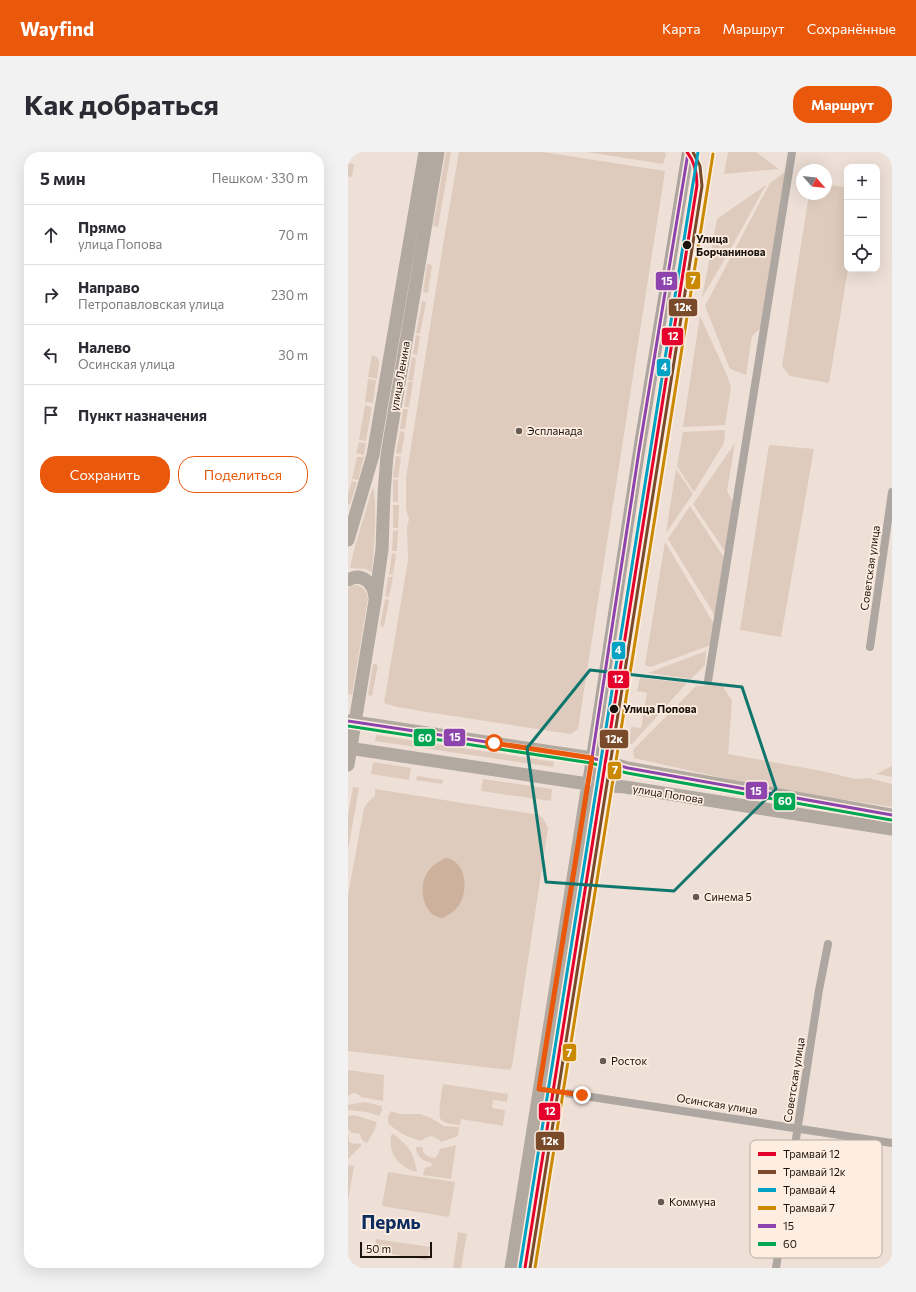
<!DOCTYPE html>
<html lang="ru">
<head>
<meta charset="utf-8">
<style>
	:root { --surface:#fff; --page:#f2f2f3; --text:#2b2b33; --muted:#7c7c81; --line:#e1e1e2; --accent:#ea580c }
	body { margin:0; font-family:Commissioner,sans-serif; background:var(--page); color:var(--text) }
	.controls { position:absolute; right:12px; top:12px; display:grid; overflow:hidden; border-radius:8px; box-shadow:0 4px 16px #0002 }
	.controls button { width:36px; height:36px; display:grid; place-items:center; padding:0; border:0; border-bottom:1px solid var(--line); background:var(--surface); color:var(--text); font:20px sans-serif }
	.compass { position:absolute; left:448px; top:12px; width:36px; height:36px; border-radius:50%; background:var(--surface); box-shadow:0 4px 16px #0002; rotate:117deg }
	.scale { position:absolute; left:12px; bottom:10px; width:72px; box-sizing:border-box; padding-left:4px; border:2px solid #1b130c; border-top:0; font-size:11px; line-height:14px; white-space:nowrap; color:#1b130c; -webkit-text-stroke:3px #feeee2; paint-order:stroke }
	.stop { position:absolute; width:12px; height:12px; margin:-9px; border:3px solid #ea580c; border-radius:50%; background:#fff }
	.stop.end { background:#ea580c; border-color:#fff; box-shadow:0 1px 4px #0008 }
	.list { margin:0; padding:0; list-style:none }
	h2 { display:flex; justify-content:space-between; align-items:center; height:52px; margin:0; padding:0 16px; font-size:17px }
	h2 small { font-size:13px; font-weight:400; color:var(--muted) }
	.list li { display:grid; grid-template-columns:26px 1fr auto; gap:12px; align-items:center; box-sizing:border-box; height:60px; padding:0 16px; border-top:1px solid var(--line) }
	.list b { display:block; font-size:15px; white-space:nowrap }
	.list p { margin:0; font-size:13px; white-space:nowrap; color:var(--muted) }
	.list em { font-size:13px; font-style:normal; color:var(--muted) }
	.actions { display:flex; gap:8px; padding:12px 16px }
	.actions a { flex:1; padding:9px 0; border:1px solid var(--accent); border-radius:16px; text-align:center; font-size:14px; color:var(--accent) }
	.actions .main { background:var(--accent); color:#fff }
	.icon { flex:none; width:22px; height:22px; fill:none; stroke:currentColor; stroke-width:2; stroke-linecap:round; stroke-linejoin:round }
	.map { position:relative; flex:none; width:544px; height:1116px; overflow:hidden; border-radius:16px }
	header { display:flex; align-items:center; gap:24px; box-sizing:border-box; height:56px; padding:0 20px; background:var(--accent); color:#fff }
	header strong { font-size:19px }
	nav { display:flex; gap:22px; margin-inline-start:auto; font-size:14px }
	.intro { display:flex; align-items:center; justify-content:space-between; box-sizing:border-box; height:96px; padding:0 24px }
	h1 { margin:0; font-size:28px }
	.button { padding:10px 18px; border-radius:16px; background:var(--accent); color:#fff; font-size:14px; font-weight:700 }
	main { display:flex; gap:24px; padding:0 24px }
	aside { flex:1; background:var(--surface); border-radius:16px; box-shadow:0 4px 16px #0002 }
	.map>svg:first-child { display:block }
	.green { fill:#decbbd }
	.water { fill:#cdb19d }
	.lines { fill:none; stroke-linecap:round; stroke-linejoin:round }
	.street { stroke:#ada6a1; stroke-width:8 }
	.secondary { stroke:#ada49f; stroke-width:12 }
	.primary { stroke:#b2a9a1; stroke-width:13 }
	.bus-1-casing { stroke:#feeee2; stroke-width:6 }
	.bus-2-casing { stroke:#feeee2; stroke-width:6 }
	.bus-1 { stroke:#8e44ad; stroke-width:3 }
	.bus-2 { stroke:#00a651; stroke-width:3 }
	.tram-1-casing { stroke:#feeee2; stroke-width:6 }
	.tram-2-casing { stroke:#feeee2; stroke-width:6 }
	.tram-3-casing { stroke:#feeee2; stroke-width:6 }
	.tram-4-casing { stroke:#feeee2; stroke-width:6 }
	.tram-1 { stroke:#e4002b; stroke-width:3 }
	.tram-2 { stroke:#7a4b2a; stroke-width:3 }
	.tram-3 { stroke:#01a2c4; stroke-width:3 }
	.tram-4 { stroke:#cb8902; stroke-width:3 }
	.route { stroke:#ea580c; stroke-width:5 }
	.marked { fill:none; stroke:#0f766e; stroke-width:3; stroke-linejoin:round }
	.stop-dot { fill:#1b130c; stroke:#feeee2; stroke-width:1.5 }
	.poi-dot { fill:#655b53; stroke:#feeee2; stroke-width:1.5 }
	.labels { text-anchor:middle; stroke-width:3.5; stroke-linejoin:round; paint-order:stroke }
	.stop-label { font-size:11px; font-weight:bold; fill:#1b130c; stroke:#feeee2; text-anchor:start }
	.street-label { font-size:11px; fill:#1b130c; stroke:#feeee2 }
	.poi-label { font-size:11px; fill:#1b130c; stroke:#feeee2; text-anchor:start }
	.town-label { font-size:19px; font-weight:bold; fill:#0d2d61; stroke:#feeee2 }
	.key { fill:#feeee2; stroke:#baaca2; stroke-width:1 }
	.key-label { font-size:11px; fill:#1b130c }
	.line-badge { stroke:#feeee2; stroke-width:1.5 }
	.badge-label { font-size:11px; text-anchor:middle; font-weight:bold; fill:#fff }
</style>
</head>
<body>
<header>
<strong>Wayfind</strong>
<nav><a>Карта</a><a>Маршрут</a><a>Сохранённые</a></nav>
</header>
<div class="intro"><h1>Как добраться</h1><a class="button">Маршрут</a></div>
<main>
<aside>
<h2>5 мин<small>Пешком · 330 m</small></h2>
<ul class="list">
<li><svg class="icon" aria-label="ahead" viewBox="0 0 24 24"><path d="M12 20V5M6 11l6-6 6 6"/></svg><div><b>Прямо</b><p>улица Попова</p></div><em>70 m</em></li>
<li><svg class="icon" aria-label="right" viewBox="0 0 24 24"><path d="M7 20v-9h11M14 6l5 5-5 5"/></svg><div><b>Направо</b><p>Петропавловская улица</p></div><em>230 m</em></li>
<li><svg class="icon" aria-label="left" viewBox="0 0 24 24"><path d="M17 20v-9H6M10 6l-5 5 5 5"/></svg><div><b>Налево</b><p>Осинская улица</p></div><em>30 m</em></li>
<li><svg class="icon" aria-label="arrive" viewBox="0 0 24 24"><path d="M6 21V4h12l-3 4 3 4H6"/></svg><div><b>Пункт назначения</b></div></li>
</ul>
<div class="actions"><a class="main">Сохранить</a><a>Поделиться</a></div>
</aside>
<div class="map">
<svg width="544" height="1116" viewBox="0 0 544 1116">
	<rect width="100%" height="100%" fill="#eee0d6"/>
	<!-- green -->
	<path class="green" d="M 98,0 L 103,0 L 90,75 L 85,74 Z
		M 111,0 L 195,0 L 317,19 L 230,577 L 222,582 L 79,560 L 49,555 L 36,551 L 60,408 L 59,376 L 61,367 L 58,357 L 58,326 L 95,93 Z
		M 239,0 L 316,0 L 318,2 L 315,12 Z
		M 380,0 L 408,0 L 431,17 L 376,22 Z
		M 0,11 L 6,12 L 4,25 L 0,24 Z
		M 437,20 L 413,176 L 404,184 L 398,223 L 382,217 L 357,154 L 422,31 Z
		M 478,32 L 499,36 L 500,117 L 481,231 L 442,224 L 434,214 L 461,42 L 478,42 Z
		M 418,33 L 382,98 L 354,146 L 369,67 Z
		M 79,112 L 84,113 L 80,141 L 75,140 Z
		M 74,149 L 78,150 L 72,182 L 68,181 Z
		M 352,164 L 379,223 L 383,236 L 377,273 L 335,275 Z
		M 68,183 L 72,184 L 69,203 L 65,202 Z
		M 24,203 L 30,206 L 31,210 L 29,227 L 20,225 Z
		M 64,205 L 68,206 L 65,229 L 60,228 Z
		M 20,227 L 28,228 L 25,251 L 17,250 Z
		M 60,230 L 65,230 L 61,255 L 56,255 Z
		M 17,253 L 24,255 L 18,289 L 11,288 Z
		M 55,257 L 60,257 L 57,277 L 52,277 Z
		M 377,278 L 376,291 L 346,340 L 329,314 L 335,280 Z
		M 52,279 L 57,281 L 53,302 L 48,301 Z
		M 11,290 L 18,291 L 16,303 L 8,301 Z
		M 387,291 L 379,339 L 385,350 L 378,401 L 345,352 Z
		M 421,293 L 466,297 L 433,485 L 392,478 Z
		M 48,304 L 53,305 L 50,326 L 45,325 Z
		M 9,305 L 16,305 L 10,328 L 4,327 Z
		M 328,317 L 345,342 L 318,381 Z
		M 45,327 L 50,328 L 50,350 L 45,350 Z
		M 4,329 L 9,330 L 2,353 L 0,352 L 0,342 Z
		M 24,337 L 26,337 C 29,365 26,393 24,420 L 17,417 L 2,416 L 6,398 Z
		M 45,353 L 51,353 L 50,376 L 45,376 Z
		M 342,354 L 377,407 L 367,464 L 320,387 Z
		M 50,378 L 49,399 L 44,399 L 45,379 Z
		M 317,390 L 366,472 L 363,493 L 303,515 L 297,513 Z
		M 44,401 L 48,402 L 45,423 L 41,422 Z
		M 40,425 L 45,425 L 41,445 L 37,444 Z
		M 9,433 C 16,436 18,438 20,446 L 4,543 L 0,542 L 0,437 L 3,434 Z
		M 37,447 L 41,448 L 36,475 L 32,474 Z
		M 358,499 L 357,513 L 343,527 L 300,521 Z
		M 25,512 L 30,513 L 24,544 L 20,543 Z
		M 292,526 L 339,531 L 284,592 L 281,591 L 283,575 L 293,576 L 299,541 L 289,539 Z
		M 374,533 L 384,549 L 380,602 L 474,619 L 507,627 L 520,626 L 544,632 L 544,655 L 419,636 L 286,606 L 285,598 L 348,534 Z
		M 28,583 L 206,610 L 205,615 L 27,589 Z
		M 25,610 L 63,616 L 61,628 L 23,622 Z
		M 544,614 L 544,625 L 528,622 Z
		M 69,624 L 95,628 L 94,632 L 68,628 Z
		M 135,627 L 204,637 L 203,649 L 133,639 Z
		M 5,635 L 11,636 L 0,698 L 0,663 Z
		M 27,637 L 191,663 L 195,666 L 200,676 L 164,914 L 162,918 L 0,899 L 0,743 L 16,656 L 21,649 L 27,644 Z
		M 0,918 L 36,923 L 35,949 L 13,945 L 10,942 L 5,941 L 0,944 L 0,946 Z
		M 95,932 L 160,942 L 159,950 L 145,948 L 144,956 L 157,958 L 155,974 L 113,967 L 112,973 C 106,972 98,972 93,968 C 89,963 94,939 95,932 Z
		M 16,950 L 34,954 L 34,959 L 31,964 L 19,960 L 0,958 L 0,953 Z
		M 43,959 L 52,962 L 72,962 L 83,966 L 96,974 L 111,975 L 110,984 L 93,990 L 90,987 L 84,984 L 77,986 L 74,989 C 61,986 50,981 40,971 L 40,964 Z
		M 6,963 L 29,970 L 26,979 L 19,991 L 14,988 L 12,982 L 9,981 L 4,981 L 0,977 L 0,964 Z
		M 44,981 C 61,994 65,999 69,1020 C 51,1016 38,1000 44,981 Z
		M 0,983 L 1,985 L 1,989 C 4,992 7,993 11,991 L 14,993 L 0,1007 Z
		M 108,993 L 103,1027 L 75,1023 L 77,1016 L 83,1014 L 84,1011 C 75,1009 68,1004 68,995 L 74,995 C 75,1002 79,1006 87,1006 L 90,1002 L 92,997 Z
		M 0,1013 L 6,1014 L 0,1049 Z
		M 40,1020 L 107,1030 L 101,1065 L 34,1054 Z
		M 110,1080 L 119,1082 L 113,1116 L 105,1116 Z
		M 28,1087 L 82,1095 L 79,1108 L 26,1099 Z"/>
	<!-- water -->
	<path class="water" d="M 98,706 C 118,709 121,738 111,753 C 107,759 101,763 94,766 C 76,764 71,739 77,725 C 81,715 89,710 98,706 Z"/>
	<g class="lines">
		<!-- street -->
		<path class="street" d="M 522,495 L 544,340
			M 360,529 L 444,0
			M 191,937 L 544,991
			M 428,1116 L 471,838 L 480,792"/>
		<!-- secondary -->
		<path class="secondary" d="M 240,632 L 291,299 L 340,0"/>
		<!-- primary -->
		<path class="primary" d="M 0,388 L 25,303 L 77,0
			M 0,428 C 14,420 26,431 27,446
			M 0,569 L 244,606 L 280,616 L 544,663
			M 0,596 L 240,632 L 277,635 L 544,677
			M 0,613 L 27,449 L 34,397 L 36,342 L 39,303 L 90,0
			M 163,1116 L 240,632"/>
		<!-- bus-1 casing -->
		<g class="bus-1-casing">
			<path id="bus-1" d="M 0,569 L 244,606 L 280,616 L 544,663
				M 240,632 L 291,299 L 340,1"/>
		</g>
		<!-- bus-2 casing -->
		<g class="bus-2-casing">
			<path id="bus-2" d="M 0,574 L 243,611 L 279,621 L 543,668"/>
		</g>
		<!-- bus-1 -->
		<use href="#bus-1" class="bus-1"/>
		<!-- bus-2 -->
		<use href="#bus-2" class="bus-2"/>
		<!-- tram-1 casing -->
		<g class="tram-1-casing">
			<path id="tram-1" d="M 177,1116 L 349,33 C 349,20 347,10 339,0"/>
		</g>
		<!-- tram-2 casing -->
		<g class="tram-2-casing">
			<path id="tram-2" d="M 182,1116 L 354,34 L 352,14 L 345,0"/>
		</g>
		<!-- tram-3 casing -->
		<g class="tram-3-casing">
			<path id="tram-3" d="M 172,1115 L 350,0"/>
		</g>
		<!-- tram-4 casing -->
		<g class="tram-4-casing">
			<path id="tram-4" d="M 187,1116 L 365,2"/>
		</g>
		<!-- tram-1 -->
		<use href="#tram-1" class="tram-1"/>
		<!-- tram-2 -->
		<use href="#tram-2" class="tram-2"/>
		<!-- tram-3 -->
		<use href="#tram-3" class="tram-3"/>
		<!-- tram-4 -->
		<use href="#tram-4" class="tram-4"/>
	</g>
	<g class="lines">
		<!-- route -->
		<path class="route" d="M 146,591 L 244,606 L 191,937 L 234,943"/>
	</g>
	<!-- marked area -->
	<path class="marked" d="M 242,518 L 394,535 L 428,637 L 326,739 L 198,730 L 179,596 Z"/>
	<!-- markers -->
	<g class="stop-dot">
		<circle cx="339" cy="93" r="5"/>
		<circle cx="266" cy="557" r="5"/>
	</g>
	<g class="poi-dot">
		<circle cx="171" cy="279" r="4"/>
		<circle cx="348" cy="745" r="4"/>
		<circle cx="255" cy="909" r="4"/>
		<circle cx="313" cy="1050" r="4"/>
	</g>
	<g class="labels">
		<!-- stop labels -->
		<g class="stop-label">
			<text x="348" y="91">Улица<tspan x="348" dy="13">Борчанинова</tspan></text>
			<text x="275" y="561">Улица Попова</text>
		</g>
		<!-- street labels -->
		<g class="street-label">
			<text transform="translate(52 224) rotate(-80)" y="4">улица Ленина</text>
			<text transform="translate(522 416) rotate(-82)" y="4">Советская улица</text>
			<text transform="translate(320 642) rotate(9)" y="4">улица Попова</text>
			<text transform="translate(446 928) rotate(-81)" y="4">Советская улица</text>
			<text transform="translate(369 952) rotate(9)" y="4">Осинская улица</text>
		</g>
		<!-- poi labels -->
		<g class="poi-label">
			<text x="179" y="283">Эспланада</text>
			<text x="356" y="749">Синема 5</text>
			<text x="263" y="913">Росток</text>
			<text x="321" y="1054">Коммуна</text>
		</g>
		<!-- town labels -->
		<g class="town-label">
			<text x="43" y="1077">Пермь</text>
		</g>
	</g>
	<!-- legend -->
	<rect x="402" y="988" width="132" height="118" rx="6" class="key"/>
	<rect x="410" y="1000" width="18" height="4" fill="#e4002b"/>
	<rect x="410" y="1018" width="18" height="4" fill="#7a4b2a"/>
	<rect x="410" y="1036" width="18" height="4" fill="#01a2c4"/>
	<rect x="410" y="1054" width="18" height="4" fill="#cb8902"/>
	<rect x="410" y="1072" width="18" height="4" fill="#8e44ad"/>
	<rect x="410" y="1090" width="18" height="4" fill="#00a651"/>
	<g class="key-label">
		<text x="435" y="1006">Трамвай 12</text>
		<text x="435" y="1024">Трамвай 12к</text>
		<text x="435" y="1042">Трамвай 4</text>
		<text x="435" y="1060">Трамвай 7</text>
		<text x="435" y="1078">15</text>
		<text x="435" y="1096">60</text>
	</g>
	<g class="line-badge">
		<rect x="337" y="119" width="16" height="19" rx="4" fill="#cb8902"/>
		<rect x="307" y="119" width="23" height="20" rx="4" fill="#8e44ad"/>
		<rect x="320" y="146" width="30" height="19" rx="4" fill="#7a4b2a"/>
		<rect x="313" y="175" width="23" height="19" rx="4" fill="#e4002b"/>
		<rect x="308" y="206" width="15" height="19" rx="4" fill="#01a2c4"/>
		<rect x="263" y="489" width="15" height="19" rx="4" fill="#01a2c4"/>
		<rect x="259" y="518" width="23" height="19" rx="4" fill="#e4002b"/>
		<rect x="95" y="576" width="23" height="19" rx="4" fill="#8e44ad"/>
		<rect x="65" y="576" width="23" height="19" rx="4" fill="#00a651"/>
		<rect x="251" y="577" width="30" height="20" rx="4" fill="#7a4b2a"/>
		<rect x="259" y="609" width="15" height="19" rx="4" fill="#cb8902"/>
		<rect x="397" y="629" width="23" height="19" rx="4" fill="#8e44ad"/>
		<rect x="425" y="640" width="23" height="19" rx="4" fill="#00a651"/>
		<rect x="214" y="891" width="15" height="19" rx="4" fill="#cb8902"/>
		<rect x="190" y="950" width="23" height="19" rx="4" fill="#e4002b"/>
		<rect x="187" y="979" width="30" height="20" rx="4" fill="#7a4b2a"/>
	</g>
	<g class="badge-label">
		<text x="345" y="132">7</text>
		<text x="319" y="133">15</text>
		<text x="335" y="159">12к</text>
		<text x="325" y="188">12</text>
		<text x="316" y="219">4</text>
		<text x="270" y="502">4</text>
		<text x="270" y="531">12</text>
		<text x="107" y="589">15</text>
		<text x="77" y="590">60</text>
		<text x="266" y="591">12к</text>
		<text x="267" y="622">7</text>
		<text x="408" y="643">15</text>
		<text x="437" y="653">60</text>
		<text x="221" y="905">7</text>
		<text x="202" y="963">12</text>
		<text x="202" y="993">12к</text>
	</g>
</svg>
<div class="controls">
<button>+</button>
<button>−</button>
<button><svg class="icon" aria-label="locate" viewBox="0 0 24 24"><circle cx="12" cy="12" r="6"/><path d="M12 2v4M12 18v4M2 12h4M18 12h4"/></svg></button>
</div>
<svg class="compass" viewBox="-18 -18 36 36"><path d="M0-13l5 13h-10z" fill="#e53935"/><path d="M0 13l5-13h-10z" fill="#7c7c81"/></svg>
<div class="scale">50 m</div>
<div class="stop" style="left:146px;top:591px"></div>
<div class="stop end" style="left:234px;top:943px"></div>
</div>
</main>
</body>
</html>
